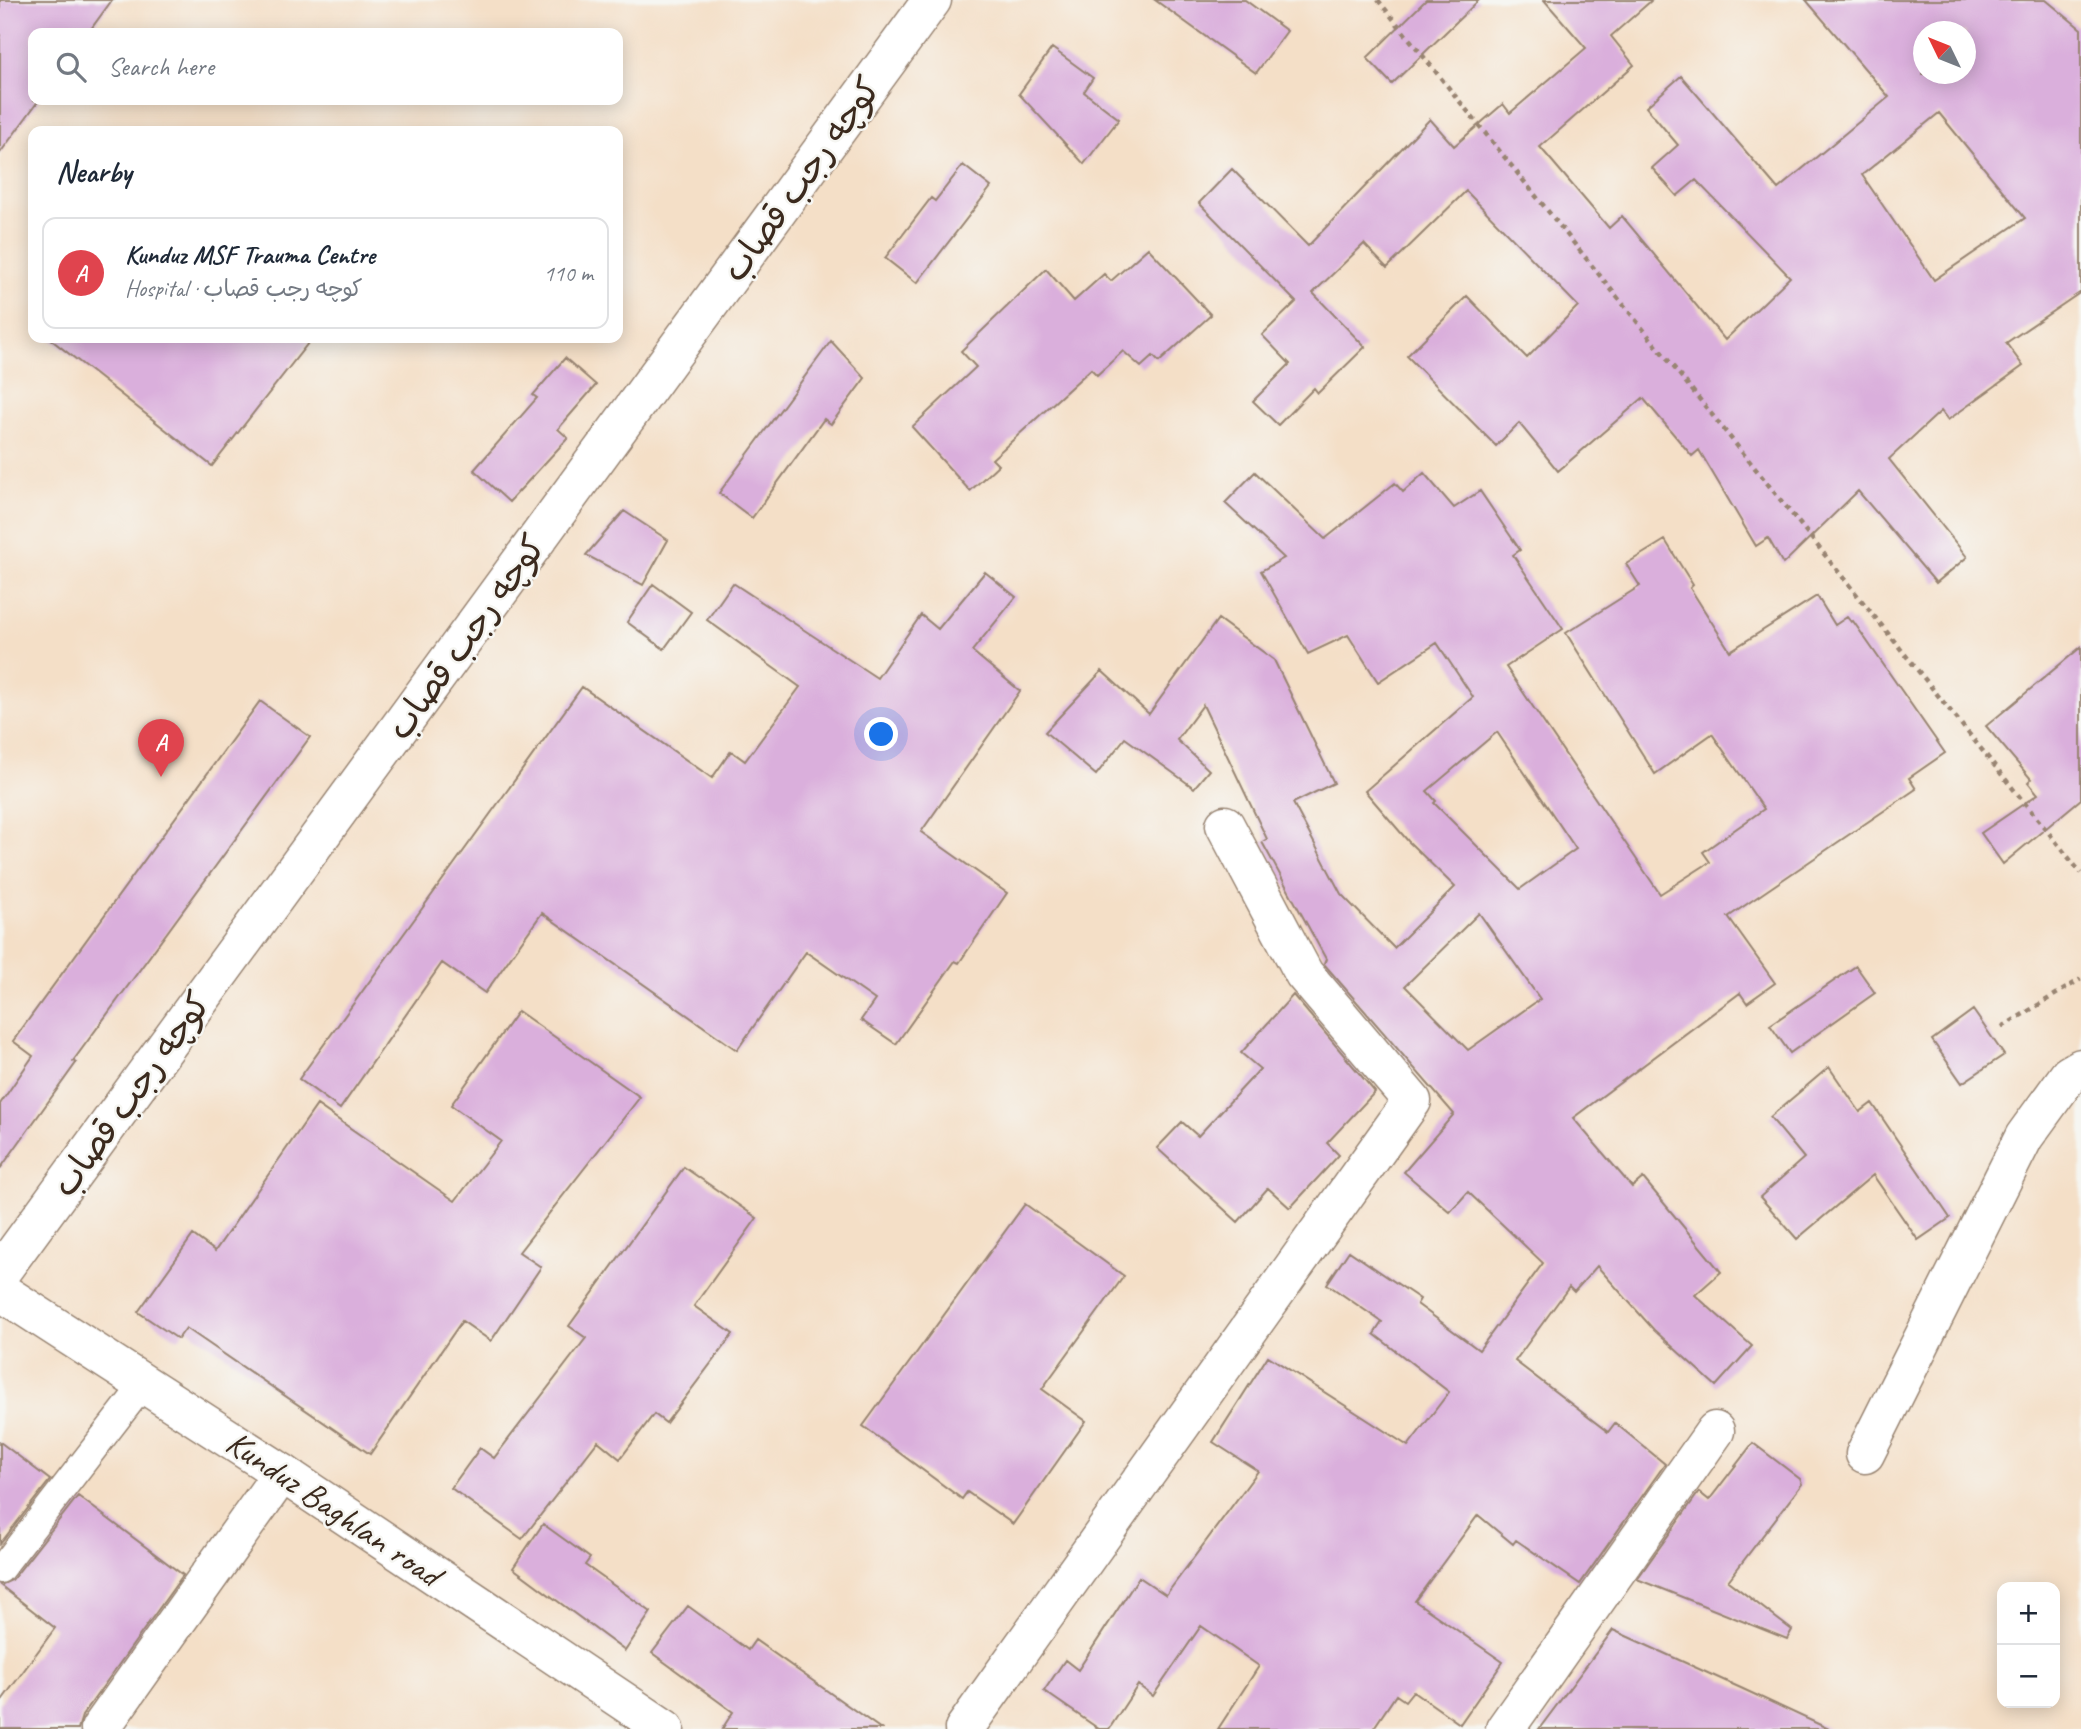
<!DOCTYPE html>
<html lang="en">
<head>
<meta charset="utf-8">
<style>
	:root { --surface:#fff; --page:#f6f6f7; --text:#1f2937; --muted:#747a83; --line:#e0e1e3; --accent:#111827 }
	body { margin:0; font-family:Caveat,"Playpen Sans Arabic",sans-serif; background:var(--page); color:var(--text) }
	.controls { position:absolute; right:21px; bottom:21px; display:grid; overflow:hidden; border-radius:14px; box-shadow:0 4px 18px #0003 }
	.controls button { width:63px; height:63px; display:grid; place-items:center; padding:0; border:0; border-bottom:2px solid var(--line); background:var(--surface); color:var(--text); font:35px sans-serif }
	.compass { position:absolute; left:1913px; top:21px; width:63px; height:63px; border-radius:50%; background:var(--surface); box-shadow:0 4px 18px #0003; rotate:313deg }
	.you { position:absolute; left:882px; top:735px; width:24px; height:24px; margin:-18px; border:5px solid #fff; border-radius:50%; background:#1a73e8; box-shadow:0 0 0 10px #1a73e833 }
	.badge { display:grid; place-items:center; width:46px; height:46px; border-radius:50%; background:var(--accent); color:#fff; font-size:23px; font-weight:700 }
	.pin { position:absolute; translate:-50% -58px; filter:drop-shadow(0 2px 4px #0008) }
	.pin::after { content:''; position:absolute; top:37px; width:24px; height:21px; background:inherit; clip-path:polygon(0 0,100% 0,50% 100%) }
	.list { margin:0; padding:0; list-style:none }
	h2 { display:flex; justify-content:space-between; align-items:center; height:91px; margin:0; padding:0 28px; font-size:30px }
	h2 small { font-size:23px; font-weight:400; color:var(--muted) }
	.list li { display:grid; grid-template-columns:46px 1fr auto; gap:21px; align-items:center; box-sizing:border-box; height:112px; margin:0 14px 14px; padding:0 14px; border:2px solid var(--line); border-radius:14px }
	.list b { display:block; font-size:26px; white-space:nowrap }
	.list p { margin:0; font-size:23px; white-space:nowrap; color:var(--muted) }
	.list em { font-size:23px; font-style:normal; color:var(--muted) }
	.icon { flex:none; width:38px; height:38px; fill:none; stroke:currentColor; stroke-width:2; stroke-linecap:round; stroke-linejoin:round }
	.map { position:relative; flex:none; width:2081px; height:1729px; overflow:hidden }
	.search { position:absolute; background:var(--surface); box-shadow:0 4px 18px #0003; left:28px; top:28px; width:595px; height:77px; display:flex; align-items:center; gap:18px; box-sizing:border-box; padding:0 24px; border-radius:14px; color:var(--muted); font-size:26px }
	.panel { position:absolute; background:var(--surface); box-shadow:0 4px 18px #0003; left:28px; top:126px; width:595px; height:217px; border-radius:14px }
	.map>svg:first-child { display:block }
	.building { fill:#daafdc; fill-rule:evenodd }
	.lines { fill:none; stroke-linecap:round; stroke-linejoin:round }
	.service-casing { stroke:#988472; stroke-width:29 }
	.minor-casing { stroke:#988472; stroke-width:41 }
	.primary-casing { stroke:#988472; stroke-width:41 }
	.trunk-casing { stroke:#988472; stroke-width:41 }
	.path { stroke:#988472; stroke-width:4.5; stroke-dasharray:5 5; stroke-linecap:butt }
	.service { stroke:#fff; stroke-width:26 }
	.minor { stroke:#fff; stroke-width:38 }
	.primary { stroke:#fff; stroke-width:38 }
	.trunk { stroke:#fff; stroke-width:38 }
	.labels { text-anchor:middle; stroke-width:5; stroke-linejoin:round; paint-order:stroke }
	.street-label { font-size:35px; fill:#3b2a1e; stroke:#f6f6f2 }
</style>
</head>
<body>
<div class="map">
<svg width="2081" height="1729" viewBox="0 0 2081 1729">
	<rect width="100%" height="100%" fill="#f6f6f2"/>
	<filter id="ink" filterUnits="userSpaceOnUse"><feTurbulence type="fractalNoise" baseFrequency=".0143" numOctaves="2"/><feDisplacementMap in="SourceGraphic" scale="14" xChannelSelector="R" yChannelSelector="G"/><feConvolveMatrix kernelMatrix="1 2 1 2 8 2 1 2 1" color-interpolation-filters="sRGB"/></filter>
	<filter id="wash" filterUnits="userSpaceOnUse"><feTurbulence type="fractalNoise" baseFrequency=".00686" numOctaves="4" result="noise"/><feDisplacementMap in="SourceGraphic" scale="28" xChannelSelector="R" yChannelSelector="G"/><feGaussianBlur stdDeviation="1.57" result="paint"/><feColorMatrix in="noise" values="0 0 0 0 0 0 0 0 0 0 0 0 0 0 0 0 0 1.4 0 .05"/><feComposite in="paint" operator="in"/></filter>
	<g filter="url(#wash)">
		<rect width="100%" height="100%" fill="#f4dfc7"/>
		<g id="blocks">
			<!-- building -->
			<path class="building" d="M 0,0 L 112,0 L 88,33 L 33,33 L 33,100 L 39,100 L 0,153 Z
				M 1155,0 L 1245,0 L 1287,31 L 1256,73 Z
				M 1426,0 L 1479,0 L 1392,84 L 1367,58 Z
				M 1544,0 L 1652,0 L 1611,36 L 1634,65 L 1540,147 L 1609,228 L 1622,216 L 1725,340 L 1790,277 L 1696,180 L 1677,196 L 1652,168 L 1678,145 L 1646,107 L 1681,76 L 1778,189 L 1889,97 L 1806,0 L 2046,0 L 2081,29 L 2081,292 L 2006,343 L 2023,366 L 1948,420 L 1941,411 L 1889,459 L 1967,557 L 1936,583 L 1858,491 L 1783,564 L 1768,538 L 1756,546 L 1699,450 L 1692,456 L 1643,398 L 1558,471 L 1519,423 L 1496,446 L 1407,356 L 1467,296 L 1527,358 L 1578,306 L 1466,191 L 1387,268 L 1364,244 L 1313,293 L 1365,347 L 1318,393 L 1314,388 L 1278,425 L 1253,401 L 1290,364 L 1262,335 L 1296,302 L 1199,203 L 1232,169 L 1308,246 L 1430,119 L 1454,146 L 1503,104 L 1510,113 L 1586,48 ZM 1923,32 L 1965,32 L 1965,74 L 1923,74 ZM 1939,113 L 2025,218 L 1934,280 L 1862,175 Z
				M 1052,48 L 1093,78 L 1084,92 L 1119,119 L 1084,164 L 1019,94 Z
				M 963,165 L 991,187 L 917,283 L 885,258 L 931,198 L 935,201 Z
				M 1148,248 L 1211,315 L 1159,362 L 1153,356 L 1141,367 L 1123,351 L 1097,375 L 1091,369 L 992,459 L 998,465 L 970,491 L 912,427 L 976,367 L 961,351 L 1046,269 L 1074,301 L 1104,274 L 1111,281 Z
				M 49,338 L 312,338 L 212,466 Z
				M 831,341 L 865,378 L 831,424 L 824,419 L 752,518 L 719,493 Z
				M 565,358 L 596,385 L 558,429 L 568,438 L 509,502 L 474,470 L 537,398 L 533,395 Z
				M 1255,472 L 1325,539 L 1395,483 L 1403,492 L 1424,473 L 1454,508 L 1480,491 L 1520,550 L 1513,555 L 1563,629 L 1506,667 L 1660,894 L 1710,862 L 1703,852 L 1764,809 L 1712,734 L 1655,774 L 1566,633 L 1640,586 L 1626,564 L 1665,540 L 1693,585 L 1690,588 L 1730,651 L 1817,596 L 1835,625 L 1847,617 L 1851,622 L 1853,621 L 1945,753 L 1909,778 L 1916,789 L 1728,917 L 1775,983 L 1747,1003 L 1740,993 L 1573,1118 L 1632,1187 L 1643,1178 L 1721,1272 L 1695,1295 L 1752,1346 L 1716,1386 L 1654,1330 L 1597,1266 L 1574,1292 L 1569,1287 L 1515,1361 L 1608,1432 L 1615,1423 L 1665,1464 L 1580,1584 L 1516,1540 L 1513,1544 L 1478,1515 L 1415,1601 L 1503,1662 L 1460,1724 L 1413,1691 L 1405,1701 L 1396,1695 L 1373,1729 L 1218,1729 L 1259,1666 L 1201,1626 L 1153,1696 L 1138,1685 L 1109,1729 L 1099,1729 L 1044,1691 L 1065,1660 L 1078,1670 L 1139,1577 L 1166,1595 L 1258,1471 L 1213,1442 L 1268,1356 L 1408,1446 L 1449,1392 L 1374,1334 L 1382,1322 L 1327,1284 L 1349,1251 L 1420,1299 L 1417,1304 L 1479,1350 L 1543,1263 L 1468,1192 L 1450,1212 L 1404,1172 L 1454,1114 L 1324,964 L 1326,959 L 1262,842 L 1267,839 L 1203,705 L 1177,740 L 1209,770 L 1194,788 L 1125,738 L 1096,775 L 1045,732 L 1102,671 L 1149,714 L 1218,619 L 1274,660 L 1334,783 L 1293,803 L 1341,894 L 1394,948 L 1455,887 L 1408,841 L 1365,791 L 1473,697 L 1437,643 L 1378,682 L 1348,635 L 1308,654 L 1261,571 L 1284,558 L 1225,503 ZM 1497,732 L 1576,849 L 1520,889 L 1434,803 L 1436,801 L 1427,791 ZM 1479,913 L 1540,999 L 1468,1050 L 1405,986 Z
				M 624,511 L 668,540 L 643,585 L 586,555 Z
				M 985,572 L 1016,597 L 972,651 L 1020,691 L 921,832 L 1007,893 L 959,963 L 955,961 L 896,1044 L 861,1020 L 875,1000 L 806,952 L 737,1050 L 542,913 L 485,993 L 442,963 L 340,1109 L 299,1079 L 582,687 L 712,778 L 731,751 L 745,761 L 800,687 L 707,620 L 733,583 L 877,678 L 921,615 L 938,629 Z
				M 653,584 L 691,612 L 664,649 L 627,622 Z
				M 2081,647 L 2081,799 L 2003,864 L 1981,833 L 2038,794 L 2028,782 L 2031,779 L 1986,726 Z
				M 260,701 L 310,737 L 73,1061 L 76,1063 L 0,1169 L 0,1104 L 33,1056 L 13,1041 Z
				M 1856,966 L 1875,993 L 1790,1053 L 1770,1025 Z
				M 1293,995 L 1375,1092 L 1327,1143 L 1339,1155 L 1290,1208 L 1268,1188 L 1238,1222 L 1157,1148 L 1182,1122 L 1198,1136 L 1260,1069 L 1241,1053 Z
				M 1973,1010 L 2004,1055 L 1962,1083 L 1932,1040 Z
				M 518,1011 L 640,1097 L 519,1252 L 541,1267 L 491,1341 L 462,1321 L 370,1454 L 186,1328 L 178,1339 L 138,1312 L 193,1235 L 215,1251 L 317,1105 L 455,1201 L 501,1141 L 451,1105 Z
				M 1829,1067 L 1860,1112 L 1872,1103 L 1950,1218 L 1918,1240 L 1873,1175 L 1797,1239 L 1760,1197 L 1804,1158 L 1770,1117 Z
				M 684,1167 L 757,1218 L 694,1306 L 733,1334 L 666,1423 L 654,1414 L 620,1459 L 598,1441 L 522,1539 L 451,1488 L 480,1448 L 494,1458 L 586,1338 L 569,1326 Z
				M 1025,1204 L 1124,1276 L 1042,1389 L 1086,1421 L 1013,1524 L 967,1492 L 962,1499 L 863,1426 Z
				M 0,1442 L 50,1480 L 0,1544 Z
				M 1753,1443 L 1800,1479 L 1802,1484 L 1728,1581 L 1792,1630 L 1787,1639 L 1637,1579 L 1699,1492 L 1709,1500 Z
				M 78,1496 L 183,1575 L 82,1716 L 78,1729 L 0,1729 L 0,1703 L 55,1628 L 0,1585 L 12,1580 Z
				M 543,1524 L 590,1558 L 585,1565 L 651,1612 L 625,1651 L 513,1568 Z
				M 688,1606 L 748,1650 L 755,1640 L 881,1729 L 722,1729 L 733,1712 L 652,1653 Z
				M 1613,1630 L 1743,1689 L 1829,1729 L 1539,1729 Z"/>
		</g>
	</g>
	<g filter="url(#ink)">
		<use href="#blocks" fill-opacity="0" stroke="#988472" stroke-width="2"/>
		<g class="lines">
			<!-- service casing -->
			<g class="service-casing">
				<path id="service" d="M 0,1570 L 144,1384"/>
			</g>
			<!-- minor casing -->
			<g class="minor-casing">
				<path id="minor" d="M 0,1273 L 932,0
					M 1865,1454 L 2024,1137 L 2069,1075 L 2081,1068
					M 964,1729 L 1412,1101 L 1304,974 L 1225,825
					M 1505,1729 L 1715,1431"/>
			</g>
			<!-- primary casing -->
			<g class="primary-casing">
				<path id="primary" d="M 100,1729 L 282,1473"/>
			</g>
			<!-- trunk casing -->
			<g class="trunk-casing">
				<path id="trunk" d="M 0,1291 L 282,1473 L 665,1729"/>
			</g>
			<!-- path -->
			<path class="path" d="M 1378,0 L 2081,873
				M 2002,1027 L 2081,979"/>
			<!-- service -->
			<use href="#service" class="service"/>
			<!-- minor -->
			<use href="#minor" class="minor"/>
			<!-- primary -->
			<use href="#primary" class="primary"/>
			<!-- trunk -->
			<use href="#trunk" class="trunk"/>
		</g>
	</g>
	<g class="labels">
		<!-- street labels -->
		<g class="street-label">
			<text transform="translate(801 179) rotate(-54)" y="12">کوچه رجب قصاب</text>
			<text transform="translate(466 637) rotate(-54)" y="12">کوچه رجب قصاب</text>
			<text transform="translate(131 1094) rotate(-54)" y="12">کوچه رجب قصاب</text>
			<text transform="translate(334 1508) rotate(34)" y="12">Kunduz Baghlan road</text>
		</g>
	</g>
</svg>
<div class="controls">
<button>+</button>
<button>−</button>
</div>
<svg class="compass" viewBox="-18 -18 36 36"><path d="M0-13l5 13h-10z" fill="#e53935"/><path d="M0 13l5-13h-10z" fill="#747a83"/></svg>
<div class="you"></div>
<div class="pin badge" style="left:161px;top:777px;background:#e0444e">A</div>
<div class="search"><svg class="icon" aria-label="search" viewBox="0 0 24 24"><circle cx="10" cy="10" r="6"/><path d="M15 15l6 6"/></svg>Search here</div>
<section class="panel">
<h2>Nearby<small></small></h2>
<ul class="list">
<li><span class="badge" style="background:#e0444e">A</span><div><b>Kunduz MSF Trauma Centre</b><p>Hospital · کوچه رجب قصاب</p></div><em>110 m</em></li>
</ul>
</section>
</div>
</body>
</html>
